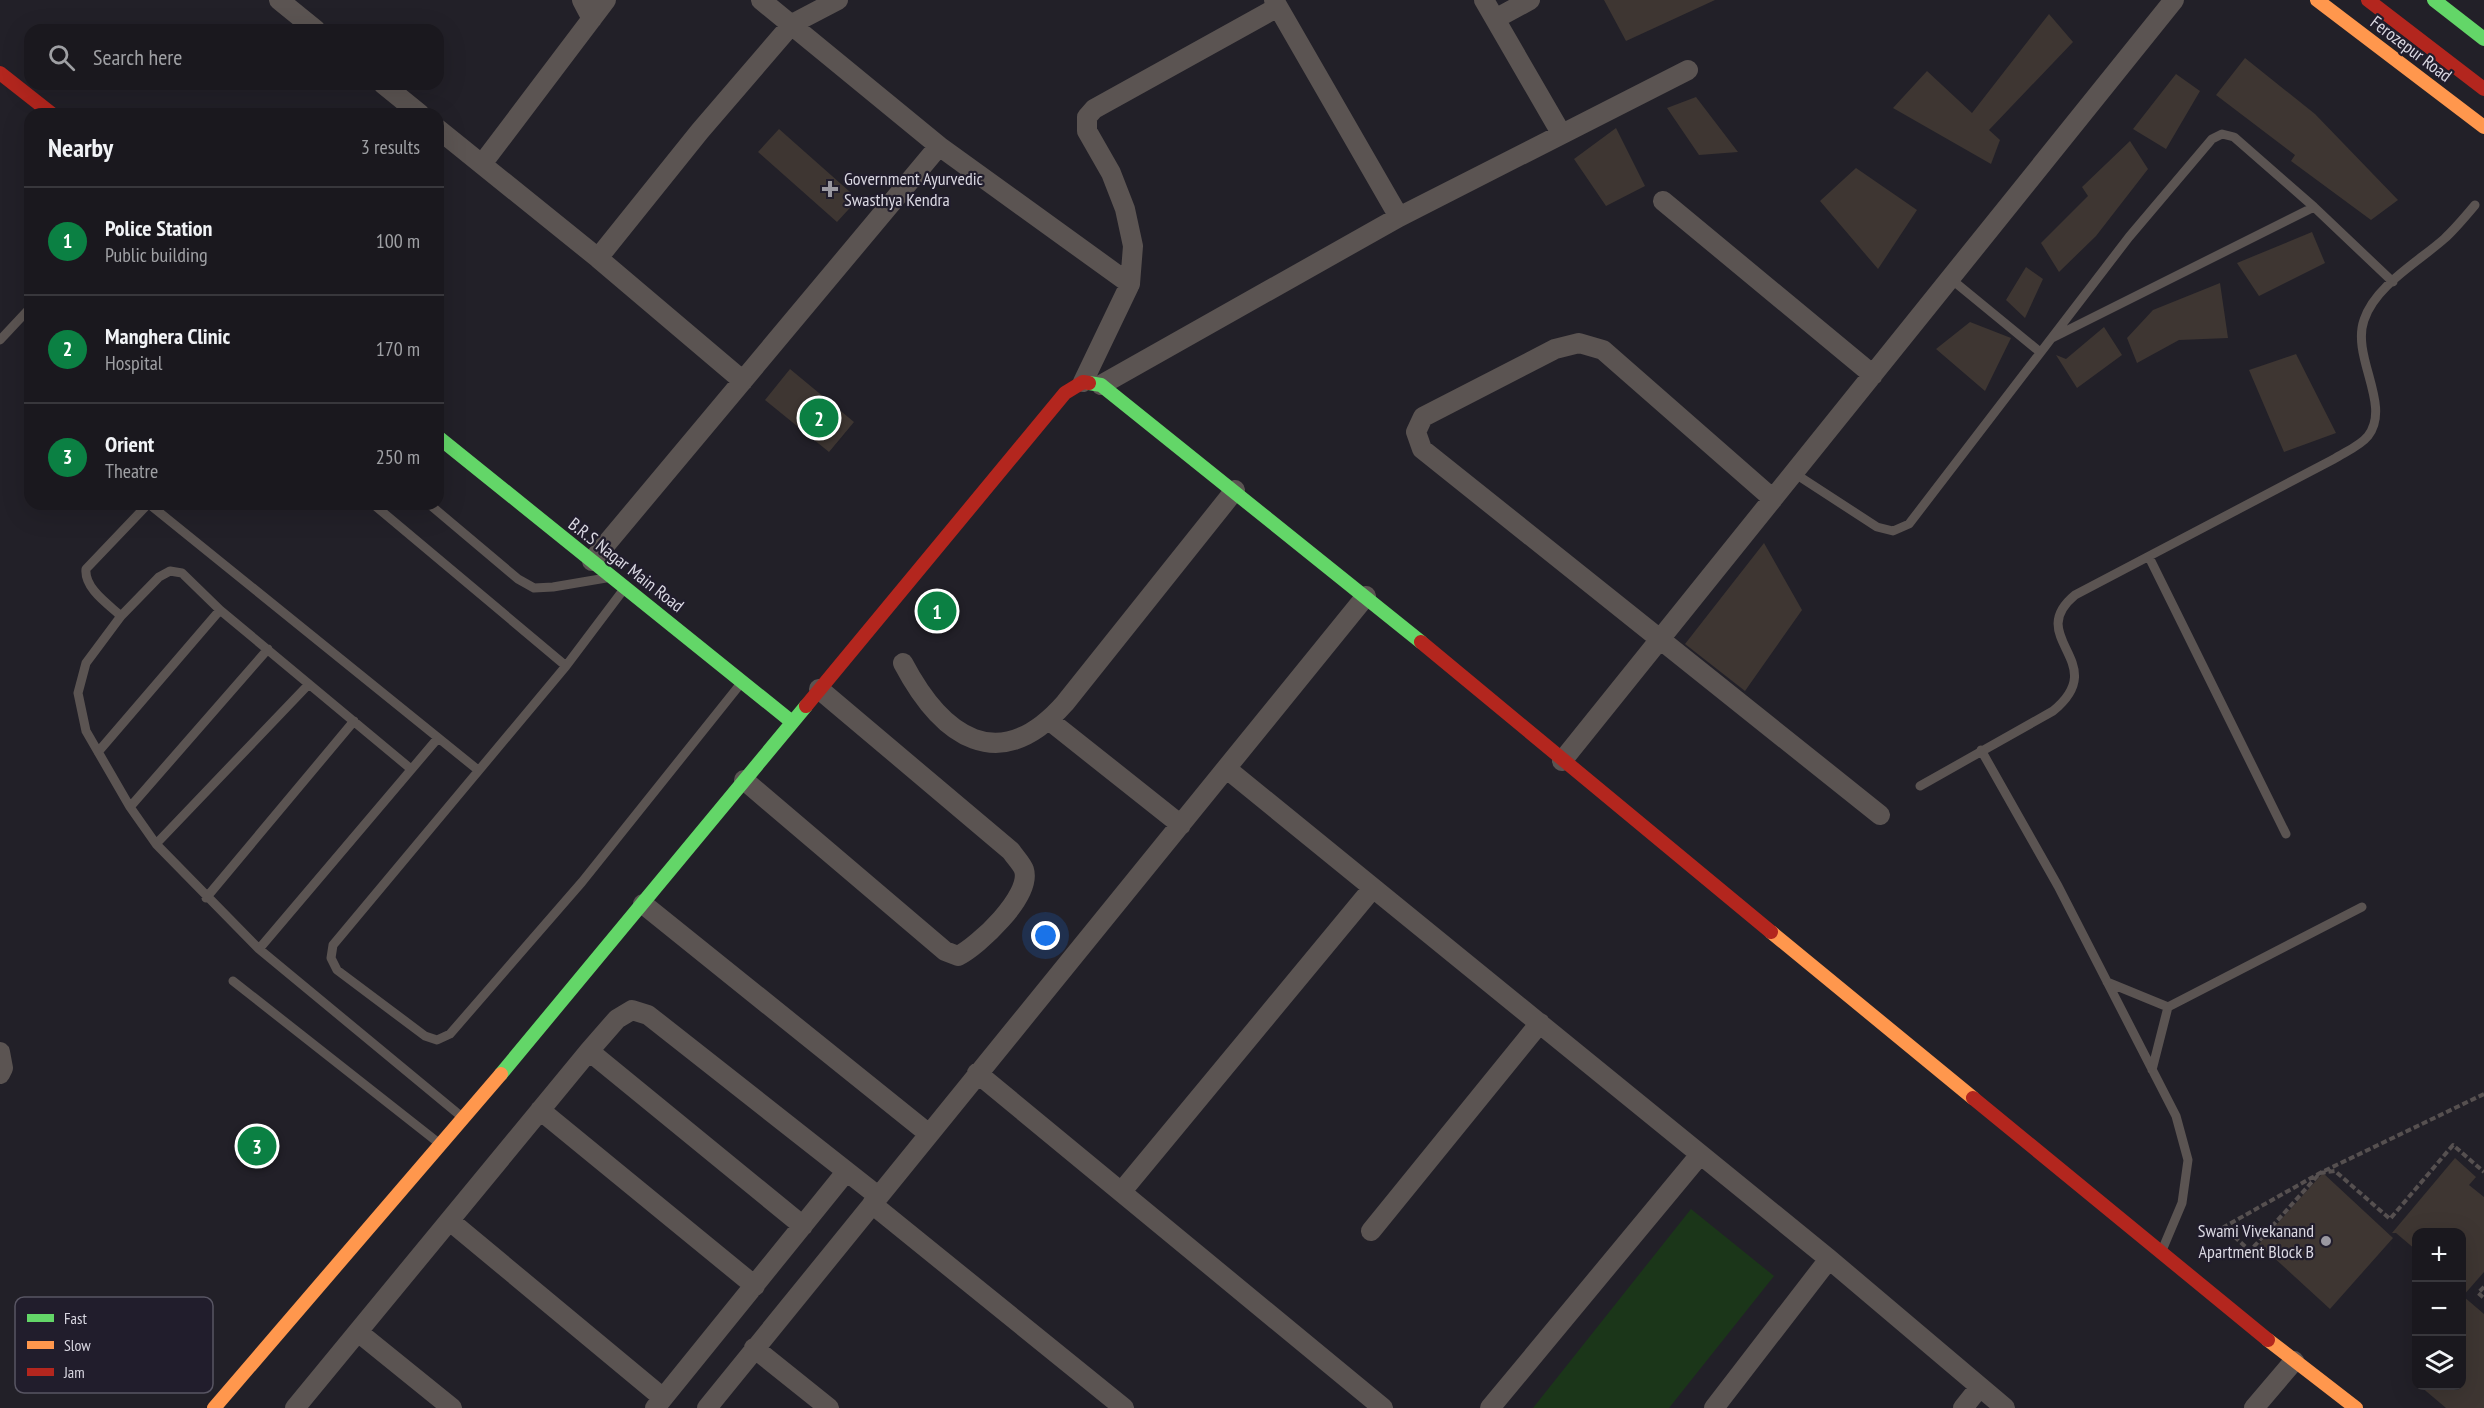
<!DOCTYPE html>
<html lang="en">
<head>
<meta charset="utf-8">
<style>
	:root { --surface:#1a181e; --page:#232127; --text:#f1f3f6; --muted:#9fa0a4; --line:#38373c; --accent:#0b8043 }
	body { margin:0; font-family:"PT Sans Narrow",sans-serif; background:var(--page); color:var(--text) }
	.controls { position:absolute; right:18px; bottom:18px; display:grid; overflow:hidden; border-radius:12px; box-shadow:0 6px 24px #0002 }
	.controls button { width:54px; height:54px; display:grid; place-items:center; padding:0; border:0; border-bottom:2px solid var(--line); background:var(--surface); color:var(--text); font:30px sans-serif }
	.you { position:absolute; left:1046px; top:936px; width:21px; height:21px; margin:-15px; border:4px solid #fff; border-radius:50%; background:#1a73e8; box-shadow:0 0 0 9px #1a73e833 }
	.badge { display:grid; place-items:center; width:39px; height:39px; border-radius:50%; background:var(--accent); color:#fff; font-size:20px; font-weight:700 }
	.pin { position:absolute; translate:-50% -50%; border:3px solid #fff; box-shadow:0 2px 6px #0006 }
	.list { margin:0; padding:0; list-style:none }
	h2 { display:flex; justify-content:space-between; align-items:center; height:78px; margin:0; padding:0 24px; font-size:26px }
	h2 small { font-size:20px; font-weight:400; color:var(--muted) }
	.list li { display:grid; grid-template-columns:39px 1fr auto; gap:18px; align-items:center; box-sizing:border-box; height:108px; padding:0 24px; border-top:2px solid var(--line) }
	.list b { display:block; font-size:22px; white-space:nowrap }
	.list p { margin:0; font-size:20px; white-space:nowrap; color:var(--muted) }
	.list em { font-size:20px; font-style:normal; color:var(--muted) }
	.icon { flex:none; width:33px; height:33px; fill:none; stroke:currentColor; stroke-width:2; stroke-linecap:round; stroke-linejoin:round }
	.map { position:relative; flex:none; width:2484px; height:1408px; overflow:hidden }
	.search { position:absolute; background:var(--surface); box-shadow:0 6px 24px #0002; left:24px; top:24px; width:420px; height:66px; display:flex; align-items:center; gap:15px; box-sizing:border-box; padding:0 21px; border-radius:18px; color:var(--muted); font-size:22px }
	.panel { position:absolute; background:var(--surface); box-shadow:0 6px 24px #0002; left:24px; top:108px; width:420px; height:402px; border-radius:18px }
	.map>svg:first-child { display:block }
	.park { fill:#1b3619 }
	.building { fill:#3e3632 }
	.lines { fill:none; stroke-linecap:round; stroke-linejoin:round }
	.path { stroke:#565050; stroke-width:4; stroke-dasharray:6 3; stroke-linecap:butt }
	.lane { stroke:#5b5452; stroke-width:9 }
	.street { stroke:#5b5452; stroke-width:20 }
	.fast { stroke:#63d668; stroke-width:14 }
	.slow { stroke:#ff974d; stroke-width:14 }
	.jam { stroke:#b3261e; stroke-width:14 }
	.poi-dot { fill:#9a98a1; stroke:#211d2c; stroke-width:2 }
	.labels { text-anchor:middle; stroke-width:4.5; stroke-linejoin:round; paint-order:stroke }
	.street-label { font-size:18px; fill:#dad8e2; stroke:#211d2c }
	.poi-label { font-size:18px; fill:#dad8e2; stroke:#211d2c; text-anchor:start }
	.key { fill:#211d2c; stroke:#585563; stroke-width:1.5 }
	.key-label { font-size:16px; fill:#dad8e2 }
</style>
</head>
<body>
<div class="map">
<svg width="2484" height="1408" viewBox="0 0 2484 1408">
	<rect width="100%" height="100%" fill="#222028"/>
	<!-- park -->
	<path class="park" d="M 1691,1209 L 1774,1276 L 1669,1408 L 1533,1408 Z"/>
	<!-- building -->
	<path class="building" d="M 1604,0 L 1715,0 L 1626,41 Z
		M 2049,14 L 2073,42 L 1989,130 L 2000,140 L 1991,164 L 1893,108 L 1927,71 L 1972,113 Z
		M 2245,58 L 2315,114 L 2398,200 L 2371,220 L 2291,161 L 2295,155 L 2216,95 Z
		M 2176,74 L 2200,91 L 2166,149 L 2133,129 Z
		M 1696,97 L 1738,152 L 1699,155 L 1667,108 Z
		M 1616,128 L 1645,186 L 1606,206 L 1574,159 Z
		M 779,129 L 858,199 L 837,222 L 758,152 Z
		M 2130,141 L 2148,169 L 2096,236 L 2059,272 L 2041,243 L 2088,196 L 2082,187 Z
		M 1856,168 L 1917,210 L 1878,269 L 1820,201 Z
		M 2312,232 L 2325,263 L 2259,296 L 2237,263 Z
		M 2026,267 L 2043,279 L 2025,318 L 2006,300 Z
		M 2220,283 L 2228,338 L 2179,340 L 2137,363 L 2127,338 L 2153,310 Z
		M 1970,322 L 2011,338 L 1985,391 L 1936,349 Z
		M 2104,327 L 2122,355 L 2077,388 L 2056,355 L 2066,359 Z
		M 2296,354 L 2336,433 L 2284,452 L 2249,370 Z
		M 790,369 L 854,422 L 829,452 L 765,400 Z
		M 1764,543 L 1802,610 L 1745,691 L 1685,644 Z
		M 2455,1158 L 2476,1177 L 2469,1185 L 2484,1197 L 2484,1272 L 2463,1296 L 2484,1314 L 2484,1408 L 2446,1408 L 2420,1386 L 2462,1386 L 2462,1233 L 2416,1233 L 2416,1250 L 2396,1233 L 2392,1233 Z
		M 2323,1173 L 2393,1238 L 2330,1309 L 2259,1244 Z"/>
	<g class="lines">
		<!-- path -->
		<path class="path" d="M 2484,1094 L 2320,1173 L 2224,1227 L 2250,1251 L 2320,1173 L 2335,1171 L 2390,1219 L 2453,1145 L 2484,1172
			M 2484,1287 L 2478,1293 L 2484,1298"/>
		<!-- lane -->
		<path class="lane" d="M 1951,279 L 2040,352
			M 2052,338 L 2314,207
			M 0,340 L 30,308
			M 1794,473 L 1877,527 L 1893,531 L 1909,524 L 2129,237 L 2212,139 L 2222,134 L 2234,137 L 2314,207 L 2393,282
			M 148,504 L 86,569 C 84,588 108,604 121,616 L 86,663 L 78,693 L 86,731 L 130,807 L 156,844 L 259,949
			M 149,504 L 478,770
			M 373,504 L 566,666
			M 429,504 L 518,579 L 534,588 L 553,587 L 606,578
			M 2149,557 L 2286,834
			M 624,589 L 566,666 L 333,945 L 331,958 L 337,970 L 425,1036 L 437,1040 L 450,1034 L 582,882 L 742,682
			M 121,616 L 159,577 L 170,571 L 182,573 L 220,610 L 411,769
			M 438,738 L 259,949 L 462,1117
			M 1981,750 L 2058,886 L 2176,1116 L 2188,1160 L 2182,1203 L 2163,1248
			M 98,752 L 220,610
			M 1920,786 L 2053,711 C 2113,662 2023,638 2075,595 L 2334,459 C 2345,452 2360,446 2368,436 C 2392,405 2351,357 2364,320 C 2375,286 2418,262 2444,239 C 2455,229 2465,217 2475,205
			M 130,807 L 268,649
			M 156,844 L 309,684
			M 206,898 L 354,721
			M 233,981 L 440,1144
			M 2107,982 L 2168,1007
			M 2152,1070 L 2168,1007 L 2362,907"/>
		<!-- street -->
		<path class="street" d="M 279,0 L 316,30
			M 582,0 L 592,19
			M 761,0 L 939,146
			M 1274,0 L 1399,217
			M 1484,0 L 1495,19 L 1530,0
			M 1495,19 L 1561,133
			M 383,84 L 420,114
			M 438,129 L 598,258 L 743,381
			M 482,164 L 606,0
			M 1663,201 L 1873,375
			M 598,258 L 700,131 L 792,24 L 838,0
			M 1130,284 L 1133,246 L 1125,209 L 1111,173 L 1087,131 L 1087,117 L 1094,109 L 1278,7
			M 1101,385 L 1399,217 L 1688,70
			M 1773,499 L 1603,350 L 1579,343 L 1555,349 L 1423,417 L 1416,432 L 1422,449 L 1880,815
			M 592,561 L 939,146 L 1130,284 L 1083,382
			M 903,663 C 942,737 999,778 1065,703 L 1235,490
			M 1050,721 L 1181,825
			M 1562,761 L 2174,0
			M 1227,769 L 1829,1259 L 2005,1408
			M 744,780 L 945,951 L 958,956 C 978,946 1032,896 1024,870 C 1022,864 1014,856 1011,851 L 819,689
			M 643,904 L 929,1134
			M 589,1051 L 803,1226
			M 0,1052 L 3,1068 L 0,1074
			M 977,1073 L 1383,1408
			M 540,1110 L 755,1286
			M 1122,1191 L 1372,889
			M 872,1204 L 1124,1408
			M 450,1221 L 663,1398
			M 1371,1231 L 1540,1023
			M 358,1332 L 452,1408
			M 754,1348 L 829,1408
			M 295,1408 L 589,1051 L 617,1019 L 632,1010 L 648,1015 L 878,1196
			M 655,1408 L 846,1172
			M 707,1408 L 1366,596
			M 1490,1408 L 1699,1156
			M 1714,1408 L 1829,1259
			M 1963,1408 L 1979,1388
			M 2254,1408 L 2294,1361"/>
		<!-- fast -->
		<path class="fast" d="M 2434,0 L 2452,14
			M 2452,14 L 2484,39
			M 1089,383 L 1101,385 L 1421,642
			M 438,437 L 792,722
			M 501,1074 L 806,706"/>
		<!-- slow -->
		<path class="slow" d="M 2317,0 L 2484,127
			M 1771,932 L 1973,1098
			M 2268,1340 L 2356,1408
			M 214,1408 L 501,1074"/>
		<!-- jam -->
		<path class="jam" d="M 2368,0 L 2454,66
			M 2454,66 L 2484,89
			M 0,73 L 52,114
			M 1421,642 L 1771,932
			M 806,706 L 1065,393 L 1083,382 L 1089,383
			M 1973,1098 L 2268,1340"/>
	</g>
	<!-- markers -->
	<g class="poi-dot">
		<path d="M827 180h6v6h6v6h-6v6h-6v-6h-6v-6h6z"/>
		<circle cx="2326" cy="1241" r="6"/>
	</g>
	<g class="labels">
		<!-- street labels -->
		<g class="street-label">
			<text transform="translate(2411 49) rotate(37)" y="6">Ferozepur Road</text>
			<text transform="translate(626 565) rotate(38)" y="6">B.R.S Nagar Main Road</text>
		</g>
		<!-- poi labels -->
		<g class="poi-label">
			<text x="844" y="185">Government Ayurvedic<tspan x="844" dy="21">Swasthya Kendra</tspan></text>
			<text x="2314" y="1237" text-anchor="end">Swami Vivekanand<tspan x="2314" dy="21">Apartment Block B</tspan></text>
		</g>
	</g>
	<!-- legend -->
	<rect x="15" y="1297" width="198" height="96" rx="9" class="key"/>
	<rect x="27" y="1314" width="27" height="8" fill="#63d668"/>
	<rect x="27" y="1341" width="27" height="8" fill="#ff974d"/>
	<rect x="27" y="1368" width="27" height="8" fill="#b3261e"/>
	<g class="key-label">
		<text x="64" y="1324">Fast</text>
		<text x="64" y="1351">Slow</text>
		<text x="64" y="1378">Jam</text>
	</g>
</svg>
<div class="controls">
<button>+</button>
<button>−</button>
<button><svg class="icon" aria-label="layers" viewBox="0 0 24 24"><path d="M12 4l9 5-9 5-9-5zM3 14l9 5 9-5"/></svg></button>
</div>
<div class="you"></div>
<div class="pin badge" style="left:937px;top:611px">1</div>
<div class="pin badge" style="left:819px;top:418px">2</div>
<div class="pin badge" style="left:257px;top:1146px">3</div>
<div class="search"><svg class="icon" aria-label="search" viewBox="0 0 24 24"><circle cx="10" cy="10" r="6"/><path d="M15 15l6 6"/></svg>Search here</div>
<section class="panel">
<h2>Nearby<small>3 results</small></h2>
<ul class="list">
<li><span class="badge">1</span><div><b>Police Station</b><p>Public building</p></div><em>100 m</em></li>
<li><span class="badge">2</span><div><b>Manghera Clinic</b><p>Hospital</p></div><em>170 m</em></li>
<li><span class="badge">3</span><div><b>Orient</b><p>Theatre</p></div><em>250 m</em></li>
</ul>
</section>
</div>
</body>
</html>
